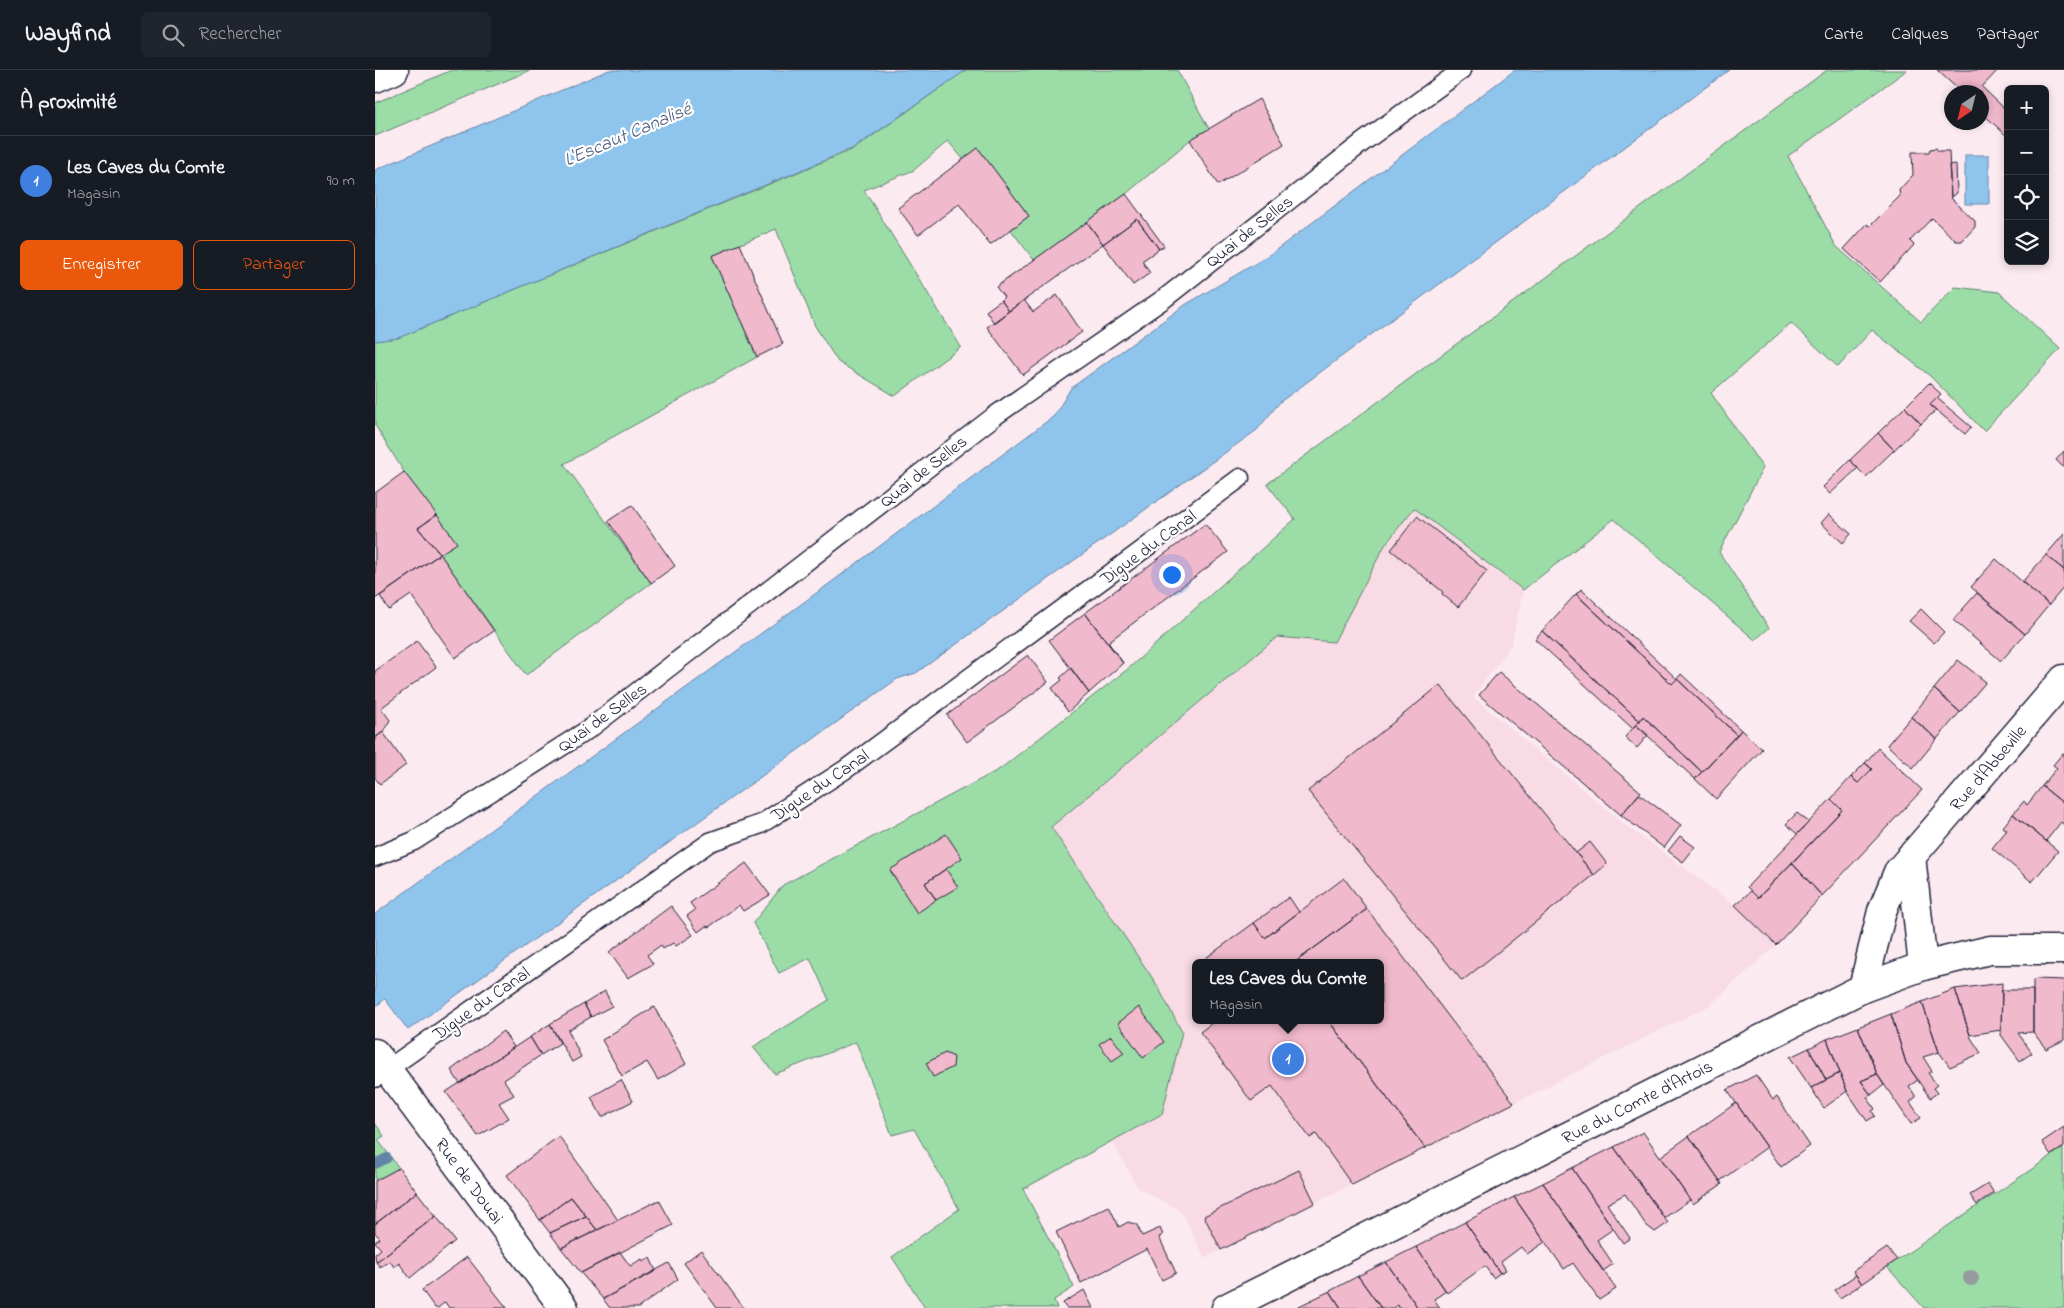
<!DOCTYPE html>
<html lang="fr">
<head>
<meta charset="utf-8">
<style>
	:root { --surface:#171b24; --page:#20242c; --text:#f1f3f6; --muted:#9ea1a6; --line:#363941; --accent:#ea580c }
	body { margin:0; font-family:"Indie Flower",sans-serif; background:var(--page); color:var(--text) }
	.controls { position:absolute; right:15px; top:15px; display:grid; overflow:hidden; border-radius:8px; box-shadow:0 2px 8px #0003 }
	.controls button { width:45px; height:45px; display:grid; place-items:center; padding:0; border:0; border-bottom:1px solid var(--line); background:var(--surface); color:var(--text); font:25px sans-serif }
	.compass { position:absolute; left:1569px; top:15px; width:45px; height:45px; border-radius:50%; background:var(--surface); box-shadow:0 2px 8px #0003; rotate:215deg }
	.you { position:absolute; left:796px; top:504px; width:18px; height:18px; margin:-12px; border:4px solid #fff; border-radius:50%; background:#1a73e8; box-shadow:0 0 0 8px #1a73e833 }
	.badge { display:grid; place-items:center; width:32px; height:32px; border-radius:50%; background:var(--accent); color:#fff; font-size:16px; font-weight:700 }
	.pin { position:absolute; translate:-50% -50%; border:2px solid #fff; box-shadow:0 1px 5px #0006 }
	.popup { position:absolute; left:817px; top:889px; width:192px; height:65px; box-sizing:border-box; display:grid; place-content:center; border-radius:8px; background:var(--surface); filter:drop-shadow(0 1px 4px #0005); font-size:16px; white-space:nowrap; color:var(--muted) }
	.popup b { font-size:19px; color:var(--text) }
	.popup::after { content:''; position:absolute; left:50%; top:100%; margin-left:-10px; border:10px solid transparent; border-top-color:var(--surface) }
	.list { margin:0; padding:0; list-style:none }
	h2 { display:flex; justify-content:space-between; align-items:center; height:65px; margin:0; padding:0 20px; font-size:21px }
	h2 small { font-size:16px; font-weight:400; color:var(--muted) }
	.list li { display:grid; grid-template-columns:32px 1fr auto; gap:15px; align-items:center; box-sizing:border-box; height:90px; padding:0 20px; border-top:1px solid var(--line) }
	.list b { display:block; font-size:19px; white-space:nowrap }
	.list p { margin:0; font-size:16px; white-space:nowrap; color:var(--muted) }
	.list em { font-size:16px; font-style:normal; color:var(--muted) }
	.actions { display:flex; gap:10px; padding:15px 20px }
	.actions a { flex:1; padding:11px 0; border:1px solid var(--accent); border-radius:8px; text-align:center; font-size:18px; color:var(--accent) }
	.actions .main { background:var(--accent); color:#fff }
	.icon { flex:none; width:28px; height:28px; fill:none; stroke:currentColor; stroke-width:2; stroke-linecap:round; stroke-linejoin:round }
	.map { position:relative; flex:none; width:1689px; height:1238px; overflow:hidden }
	header { display:flex; align-items:center; gap:30px; box-sizing:border-box; height:70px; padding:0 25px; background:var(--surface); border-bottom:1px solid var(--line) }
	header strong { font-size:24px }
	nav { display:flex; gap:28px; margin-inline-start:auto; font-size:18px }
	.search { width:350px; height:45px; background:var(--page); display:flex; align-items:center; gap:12px; box-sizing:border-box; padding:0 18px; border-radius:8px; color:var(--muted); font-size:19px }
	main { display:flex }
	aside { flex:1; background:var(--surface) }
	.map>svg:first-child { display:block }
	.built { fill:#f8dbe5; fill-rule:evenodd }
	.green { fill:#9cdda7; stroke:#5f8071 }
	.water { fill:#8fc5ed; stroke:#6384a6 }
	.lines { fill:none; stroke-linecap:round; stroke-linejoin:round }
	.stream { stroke:#6384a6; stroke-width:10 }
	.building { fill:#f1b9cc; stroke:#22223b }
	.service-casing { stroke:#22223b; stroke-width:21 }
	.minor-casing { stroke:#22223b; stroke-width:31 }
	.secondary-casing { stroke:#22223b; stroke-width:31 }
	.service { stroke:#fff; stroke-width:18 }
	.minor { stroke:#fff; stroke-width:28 }
	.secondary { stroke:#fff; stroke-width:28 }
	.tree { fill:#989b9e }
	.labels { text-anchor:middle; stroke-width:4.5; stroke-linejoin:round; paint-order:stroke }
	.street-label { font-size:18px; fill:#22223b; stroke:#fff }
	.water-label { font-size:19px; font-style:italic; fill:#485b79; stroke:#fff }
</style>
</head>
<body>
<header>
<strong>Wayfind</strong>
<div class="search"><svg class="icon" aria-label="search" viewBox="0 0 24 24"><circle cx="10" cy="10" r="6"/><path d="M15 15l6 6"/></svg>Rechercher</div>
<nav><a>Carte</a><a>Calques</a><a>Partager</a></nav>
</header>
<main>
<aside>
<h2>À proximité<small></small></h2>
<ul class="list">
<li><span class="badge" style="background:#3f7fe0">1</span><div><b>Les Caves du Comte</b><p>Magasin</p></div><em>90 m</em></li>
</ul>
<div class="actions"><a class="main">Enregistrer</a><a>Partager</a></div>
</aside>
<div class="map">
<svg width="1689" height="1238" viewBox="0 0 1689 1238">
	<rect width="100%" height="100%" fill="#fbeaf0"/>
	<filter id="ink" filterUnits="userSpaceOnUse"><feTurbulence type="fractalNoise" baseFrequency=".02" numOctaves="2"/><feDisplacementMap in="SourceGraphic" scale="10" xChannelSelector="R" yChannelSelector="G"/><feConvolveMatrix kernelMatrix="1 2 1 2 8 2 1 2 1" color-interpolation-filters="sRGB"/></filter>
	<g filter="url(#ink)">
		<!-- built -->
		<path class="built" d="M 1039,438 L 1148,520 L 1136,575 L 1098,627 L 1250,755 L 1360,835 L 1401,875 L 1335,935 L 830,1188 L 806,1141 L 763,1118 L 737,1071 L 787,1044 L 807,962 L 782,915 L 676,757 L 902,567 L 959,572 L 1010,475 ZM 820,893 L 1006,893 L 1006,950 L 820,950 Z"/>
		<!-- green -->
		<path class="green" d="M 77,0 L 156,0 L 0,66 L 0,33 Z
			M 591,0 L 802,0 L 834,59 L 815,70 L 751,124 L 659,190 L 636,160 L 654,146 L 603,78 L 588,89 L 573,71 L 539,100 L 489,120 L 586,277 L 520,326 L 463,292 L 440,256 L 401,159 L 337,186 L 382,287 L 189,394 L 276,513 L 151,605 L 65,484 L 29,402 L 0,355 L 0,271 L 23,268 L 479,79 Z
			M 1452,0 L 1532,0 L 1413,86 L 1461,176 L 1546,252 L 1580,217 L 1624,222 L 1685,279 L 1609,361 L 1555,306 L 1497,260 L 1463,297 L 1416,253 L 1336,323 L 1388,398 L 1344,482 L 1394,558 L 1380,570 L 1239,449 L 1148,520 L 1039,438 L 1010,475 L 959,572 L 902,567 L 676,757 L 782,915 L 807,962 L 787,1044 L 648,1119 L 699,1217 L 679,1230 L 682,1238 L 550,1238 L 517,1187 L 584,1139 L 539,1059 L 517,1065 L 481,972 L 400,1004 L 378,977 L 454,930 L 435,888 L 404,903 L 378,853 L 408,815 L 625,699 L 754,598 L 920,449 L 892,414 Z
			M 0,1053 L 9,1066 L 3,1070 L 24,1098 L 0,1111 Z
			M 1688,1078 L 1689,1238 L 1549,1238 L 1512,1197 Z"/>
		<!-- water -->
		<path class="water" d="M 234,0 L 591,0 L 479,78 L 23,268 L 0,271 L 0,100 Z
			M 1140,0 L 1354,0 L 905,332 L 882,360 L 541,603 L 522,609 L 33,960 L 10,929 L 0,937 L 0,844 L 458,511 L 679,346 L 696,318 L 810,235 L 893,186 Z
			M 1590,85 L 1614,85 L 1614,134 L 1590,134 Z"/>
		<g class="lines">
			<!-- stream -->
			<path class="stream" d="M 0,1094 L 12,1088"/>
		</g>
		<!-- building -->
		<path class="building" d="M 1562,0 L 1623,0 L 1607,17 L 1633,42 L 1633,67 L 1606,42 L 1606,22 L 1586,22 Z
			M 884,29 L 909,74 L 843,115 L 815,70 Z
			M 603,78 L 654,146 L 615,175 L 584,134 L 543,165 L 523,138 Z
			M 1561,78 L 1563,81 L 1574,81 L 1576,128 L 1600,151 L 1600,157 L 1587,171 L 1581,171 L 1557,148 L 1535,171 L 1539,175 L 1505,212 L 1469,179 L 1492,154 L 1495,156 L 1525,126 L 1524,120 L 1538,105 L 1537,82 L 1554,82 L 1555,79 Z
			M 1581,94 L 1582,123 L 1576,128 L 1574,95 Z
			M 751,124 L 789,176 L 784,179 L 762,149 L 728,174 L 712,152 Z
			M 762,149 L 784,179 L 767,191 L 775,203 L 758,215 L 728,174 Z
			M 712,152 L 728,174 L 634,241 L 626,230 L 629,227 L 621,217 Z
			M 365,174 L 408,274 L 382,287 L 337,186 Z
			M 682,225 L 707,262 L 648,305 L 612,257 L 649,230 L 658,242 Z
			M 626,230 L 634,241 L 619,253 L 611,241 Z
			M 1554,313 L 1566,324 L 1555,335 L 1561,340 L 1546,354 L 1530,337 Z
			M 1562,328 L 1596,357 L 1590,364 L 1555,335 Z
			M 1530,337 L 1546,354 L 1519,380 L 1503,363 Z
			M 1503,363 L 1519,380 L 1491,407 L 1475,390 Z
			M 1689,381 L 1689,398 L 1681,390 Z
			M 1475,390 L 1483,398 L 1455,424 L 1448,417 Z
			M 29,402 L 62,445 L 43,458 L 65,484 L 0,529 L 0,423 Z
			M 257,435 L 300,496 L 276,513 L 233,451 Z
			M 1454,444 L 1476,464 L 1468,473 L 1446,453 Z
			M 62,445 L 82,473 L 65,484 L 43,458 Z
			M 1042,446 L 1112,501 L 1083,537 L 1067,524 L 1068,522 L 1016,480 Z
			M 830,454 L 853,482 L 733,572 L 748,593 L 710,543 Z
			M 1689,464 L 1689,500 L 1671,485 Z
			M 65,484 L 119,561 L 80,588 L 36,525 L 14,540 L 5,526 Z
			M 1671,485 L 1689,500 L 1689,517 L 1674,535 L 1647,512 Z
			M 1621,489 L 1674,535 L 1650,564 L 1596,517 Z
			M 1206,519 L 1302,609 L 1297,614 L 1201,524 Z
			M 1602,523 L 1650,564 L 1626,591 L 1578,550 Z
			M 1201,524 L 1297,614 L 1302,609 L 1362,665 L 1327,702 L 1268,646 L 1265,651 L 1167,561 Z
			M 1546,539 L 1569,562 L 1559,573 L 1534,551 Z
			M 710,543 L 748,593 L 714,623 L 674,570 Z
			M 1167,561 L 1265,651 L 1257,658 L 1160,569 Z
			M 42,571 L 61,597 L 6,638 L 15,650 L 8,662 L 0,668 L 0,601 Z
			M 653,585 L 673,612 L 592,672 L 572,645 Z
			M 1583,590 L 1611,612 L 1585,642 L 1559,619 Z
			M 696,598 L 714,623 L 693,642 L 677,618 L 687,610 L 685,608 Z
			M 1124,602 L 1266,722 L 1246,745 L 1104,625 Z
			M 1306,604 L 1366,660 L 1362,665 L 1302,609 Z
			M 1065,615 L 1219,805 L 1087,911 L 933,721 Z
			M 1559,619 L 1585,642 L 1562,669 L 1536,647 Z
			M 1268,646 L 1327,702 L 1320,709 L 1261,655 Z
			M 1536,647 L 1562,669 L 1538,698 L 1512,675 Z
			M 1261,655 L 1273,665 L 1262,678 L 1250,667 Z
			M 1366,660 L 1387,679 L 1341,729 L 1320,709 Z
			M 8,662 L 31,695 L 5,714 L 0,708 L 0,668 Z
			M 1503,678 L 1547,720 L 1447,826 L 1417,793 L 1467,740 L 1456,729 L 1476,707 L 1483,713 L 1497,699 L 1490,693 Z
			M 1688,683 L 1689,683 L 1689,734 L 1667,716 L 1682,698 L 1678,695 Z
			M 1490,693 L 1497,699 L 1483,713 L 1476,707 Z
			M 1667,716 L 1689,734 L 1689,755 L 1686,752 L 1671,771 L 1638,744 L 1649,731 L 1652,735 Z
			M 1264,724 L 1306,755 L 1289,778 L 1246,745 Z
			M 1456,729 L 1467,740 L 1383,828 L 1372,817 Z
			M 1422,743 L 1434,752 L 1422,764 L 1411,754 Z
			M 1638,744 L 1683,781 L 1657,812 L 1617,778 L 1632,760 L 1628,757 Z
			M 571,764 L 587,788 L 550,813 L 561,830 L 542,843 L 515,800 Z
			M 1305,766 L 1320,777 L 1308,792 L 1293,781 Z
			M 1215,772 L 1232,794 L 1219,805 L 1201,783 Z
			M 371,793 L 395,825 L 368,841 L 364,835 L 334,857 L 331,856 L 323,862 L 312,846 L 320,840 L 315,833 Z
			M 1417,793 L 1447,826 L 1401,875 L 1360,835 L 1376,821 L 1383,828 Z
			M 571,799 L 583,817 L 561,830 L 550,813 Z
			M 969,808 L 992,839 L 919,893 L 824,893 L 879,853 L 890,868 Z
			M 914,827 L 924,842 L 890,868 L 879,853 Z
			M 296,836 L 318,865 L 301,876 L 298,873 L 288,879 L 286,875 L 272,885 L 278,894 L 253,908 L 234,882 Z
			M 992,839 L 1139,1033 L 1050,1078 L 953,950 L 1006,950 L 1006,893 L 919,893 Z
			M 1662,909 L 1689,910 L 1689,970 L 1671,979 L 1658,962 L 1658,910 Z
			M 1627,913 L 1626,960 L 1595,965 L 1580,919 Z
			M 1580,919 L 1596,968 L 1606,983 L 1575,997 L 1564,982 L 1547,932 Z
			M 1627,920 L 1658,920 L 1658,962 L 1643,963 L 1657,983 L 1645,991 L 1626,965 Z
			M 230,921 L 237,936 L 216,947 L 209,934 Z
			M 1547,932 L 1564,982 L 1548,987 L 1557,1001 L 1553,1003 L 1562,1015 L 1558,1018 L 1562,1023 L 1555,1028 L 1531,993 L 1516,944 Z
			M 209,934 L 216,947 L 193,960 L 206,987 L 197,992 L 175,954 Z
			M 279,937 L 311,994 L 283,1010 L 272,992 L 247,1006 L 227,970 Z
			M 764,937 L 789,972 L 768,988 L 743,953 Z
			M 1516,944 L 1531,993 L 1543,1010 L 1534,1016 L 1541,1027 L 1535,1032 L 1546,1048 L 1536,1054 L 1502,1004 L 1483,957 Z
			M 841,950 L 953,950 L 1050,1078 L 977,1115 L 941,1064 L 935,1068 L 897,1016 L 876,1031 L 825,962 Z
			M 175,954 L 185,973 L 166,985 L 155,967 Z
			M 1483,957 L 1502,1004 L 1486,1011 L 1496,1025 L 1492,1027 L 1500,1039 L 1497,1041 L 1500,1046 L 1492,1051 L 1472,1021 L 1452,969 Z
			M 128,961 L 139,977 L 85,1014 L 76,1000 Z
			M 736,966 L 749,983 L 737,991 L 724,974 Z
			M 155,967 L 166,985 L 129,1010 L 139,1025 L 124,1033 L 134,1048 L 103,1066 L 71,1022 Z
			M 1452,969 L 1465,1003 L 1451,1010 L 1434,978 Z
			M 1434,978 L 1451,1010 L 1436,1018 L 1415,987 Z
			M 570,983 L 579,987 L 578,997 L 558,1007 L 551,993 Z
			M 1465,1003 L 1472,1021 L 1449,1038 L 1436,1018 Z
			M 1502,1004 L 1509,1015 L 1496,1025 L 1486,1011 Z
			M 1381,1005 L 1398,1030 L 1402,1027 L 1435,1076 L 1406,1097 L 1352,1020 Z
			M 246,1010 L 258,1031 L 227,1047 L 216,1027 Z
			M 1361,1033 L 1392,1077 L 1345,1111 L 1314,1066 Z
			M 1689,1057 L 1689,1077 L 1676,1085 L 1667,1072 Z
			M 1268,1062 L 1315,1130 L 1289,1148 L 1239,1077 Z
			M 184,1066 L 243,1150 L 222,1160 L 196,1127 L 165,1150 L 132,1105 Z
			M 1314,1066 L 1347,1114 L 1318,1134 L 1285,1087 Z
			M 1239,1077 L 1293,1153 L 1280,1162 L 1271,1155 L 1250,1124 L 1232,1134 L 1255,1168 L 1248,1173 L 1197,1098 Z
			M 24,1098 L 42,1122 L 0,1154 L 0,1111 Z
			M 1197,1098 L 1238,1159 L 1222,1170 L 1238,1194 L 1228,1201 L 1168,1113 Z
			M 924,1100 L 940,1133 L 846,1180 L 829,1146 Z
			M 1168,1113 L 1241,1219 L 1224,1230 L 1198,1193 L 1189,1199 L 1139,1127 Z
			M 1613,1114 L 1619,1123 L 1602,1135 L 1595,1125 Z
			M 42,1122 L 61,1146 L 1,1192 L 0,1184 L 6,1179 L 0,1172 L 5,1168 L 0,1163 L 0,1154 Z
			M 196,1127 L 211,1146 L 175,1163 L 165,1150 Z
			M 1139,1127 L 1170,1172 L 1152,1184 L 1146,1177 L 1126,1192 L 1131,1200 L 1125,1203 L 1090,1152 Z
			M 284,1130 L 298,1155 L 206,1203 L 186,1178 Z
			M 734,1136 L 744,1157 L 753,1152 L 762,1155 L 767,1166 L 785,1158 L 788,1165 L 784,1167 L 801,1203 L 787,1210 L 772,1179 L 706,1213 L 681,1162 Z
			M 61,1146 L 80,1171 L 35,1208 L 24,1193 L 19,1197 L 15,1191 L 5,1197 L 1,1192 Z
			M 211,1146 L 222,1160 L 186,1178 L 175,1163 Z
			M 1090,1152 L 1125,1203 L 1118,1208 L 1110,1196 L 1072,1223 L 1041,1177 Z
			M 1041,1177 L 1071,1221 L 1059,1229 L 1065,1238 L 1043,1238 L 1011,1192 Z
			M 1512,1178 L 1522,1190 L 1487,1214 L 1478,1201 Z
			M 326,1180 L 369,1238 L 342,1238 L 309,1193 Z
			M 245,1182 L 255,1196 L 267,1189 L 268,1192 L 275,1188 L 281,1201 L 228,1229 L 206,1203 Z
			M 92,1187 L 121,1224 L 132,1238 L 74,1238 L 70,1232 L 63,1238 L 60,1238 L 47,1220 Z
			M 1011,1192 L 1043,1238 L 1024,1238 L 1023,1235 L 1019,1238 L 1006,1238 L 983,1206 Z
			M 294,1193 L 303,1209 L 263,1238 L 235,1238 L 228,1229 Z
			M 1481,1205 L 1487,1214 L 1465,1228 L 1459,1220 Z
			M 983,1206 L 1006,1238 L 966,1238 L 955,1221 Z
			M 709,1220 L 718,1238 L 691,1238 L 688,1233 Z
			M 955,1221 L 966,1238 L 922,1237 Z"/>
		<g class="lines">
			<!-- service casing -->
			<g class="service-casing">
				<path id="service" d="M 0,787 L 39,771 L 214,659 L 621,345 L 790,228 L 988,72 L 1087,0
					M 0,1008 L 335,772 L 386,754 L 471,699 L 865,408"/>
			</g>
			<!-- minor casing -->
			<g class="minor-casing">
				<g id="minor">
					<path d="M 0,8 L 19,0"/>
					<path d="M 1536,786 L 1548,896"/>
					<path id="s1" d="M 1488,918 L 1507,841 L 1523,802 L 1689,609"/>
					<path id="s2" d="M 0,983 L 189,1238"/>
				</g>
			</g>
			<!-- secondary casing -->
			<g class="secondary-casing">
				<g id="secondary">
					<path id="s3" d="M 851,1238 L 1488,918 L 1548,896 L 1615,880 L 1689,880"/>
				</g>
			</g>
			<!-- service -->
			<use href="#service" class="service"/>
			<!-- minor -->
			<use href="#minor" class="minor"/>
			<!-- secondary -->
			<use href="#secondary" class="secondary"/>
		</g>
		<!-- trees -->
		<circle class="tree" cx="1596" cy="1208" r="8"/>
	</g>
	<g class="labels">
		<!-- street labels -->
		<g class="street-label">
			<text transform="translate(874 161) rotate(-38)" y="6">Quai de Selles</text>
			<text transform="translate(548 401) rotate(-38)" y="6">Quai de Selles</text>
			<text transform="translate(773 477) rotate(-36)" y="6">Digue du Canal</text>
			<text transform="translate(227 647) rotate(-36)" y="6">Quai de Selles</text>
			<text dy="6" stroke="none"><textPath href="#s1" startOffset="259">Rue d'Abbeville</textPath></text>
			<text transform="translate(445 715) rotate(-34)" y="6">Digue du Canal</text>
			<text transform="translate(106 933) rotate(-35)" y="6">Digue du Canal</text>
			<text dy="6" stroke="none"><textPath href="#s3" startOffset="460">Rue du Comte d'Artois</textPath></text>
			<text dy="6" stroke="none"><textPath href="#s2" startOffset="159">Rue de Douai</textPath></text>
		</g>
		<!-- water labels -->
		<g class="water-label">
			<text transform="translate(252 63) rotate(-23)" y="7">L'Escaut Canalisé</text>
		</g>
	</g>
</svg>
<div class="controls">
<button>+</button>
<button>−</button>
<button><svg class="icon" aria-label="locate" viewBox="0 0 24 24"><circle cx="12" cy="12" r="6"/><path d="M12 2v4M12 18v4M2 12h4M18 12h4"/></svg></button>
<button><svg class="icon" aria-label="layers" viewBox="0 0 24 24"><path d="M12 4l9 5-9 5-9-5zM3 14l9 5 9-5"/></svg></button>
</div>
<svg class="compass" viewBox="-18 -18 36 36"><path d="M0-13l5 13h-10z" fill="#e53935"/><path d="M0 13l5-13h-10z" fill="#9ea1a6"/></svg>
<div class="you"></div>
<div class="pin badge" style="left:913px;top:989px;background:#3f7fe0">1</div>
<div class="popup"><b>Les Caves du Comte</b>Magasin</div>
</div>
</main>
</body>
</html>
